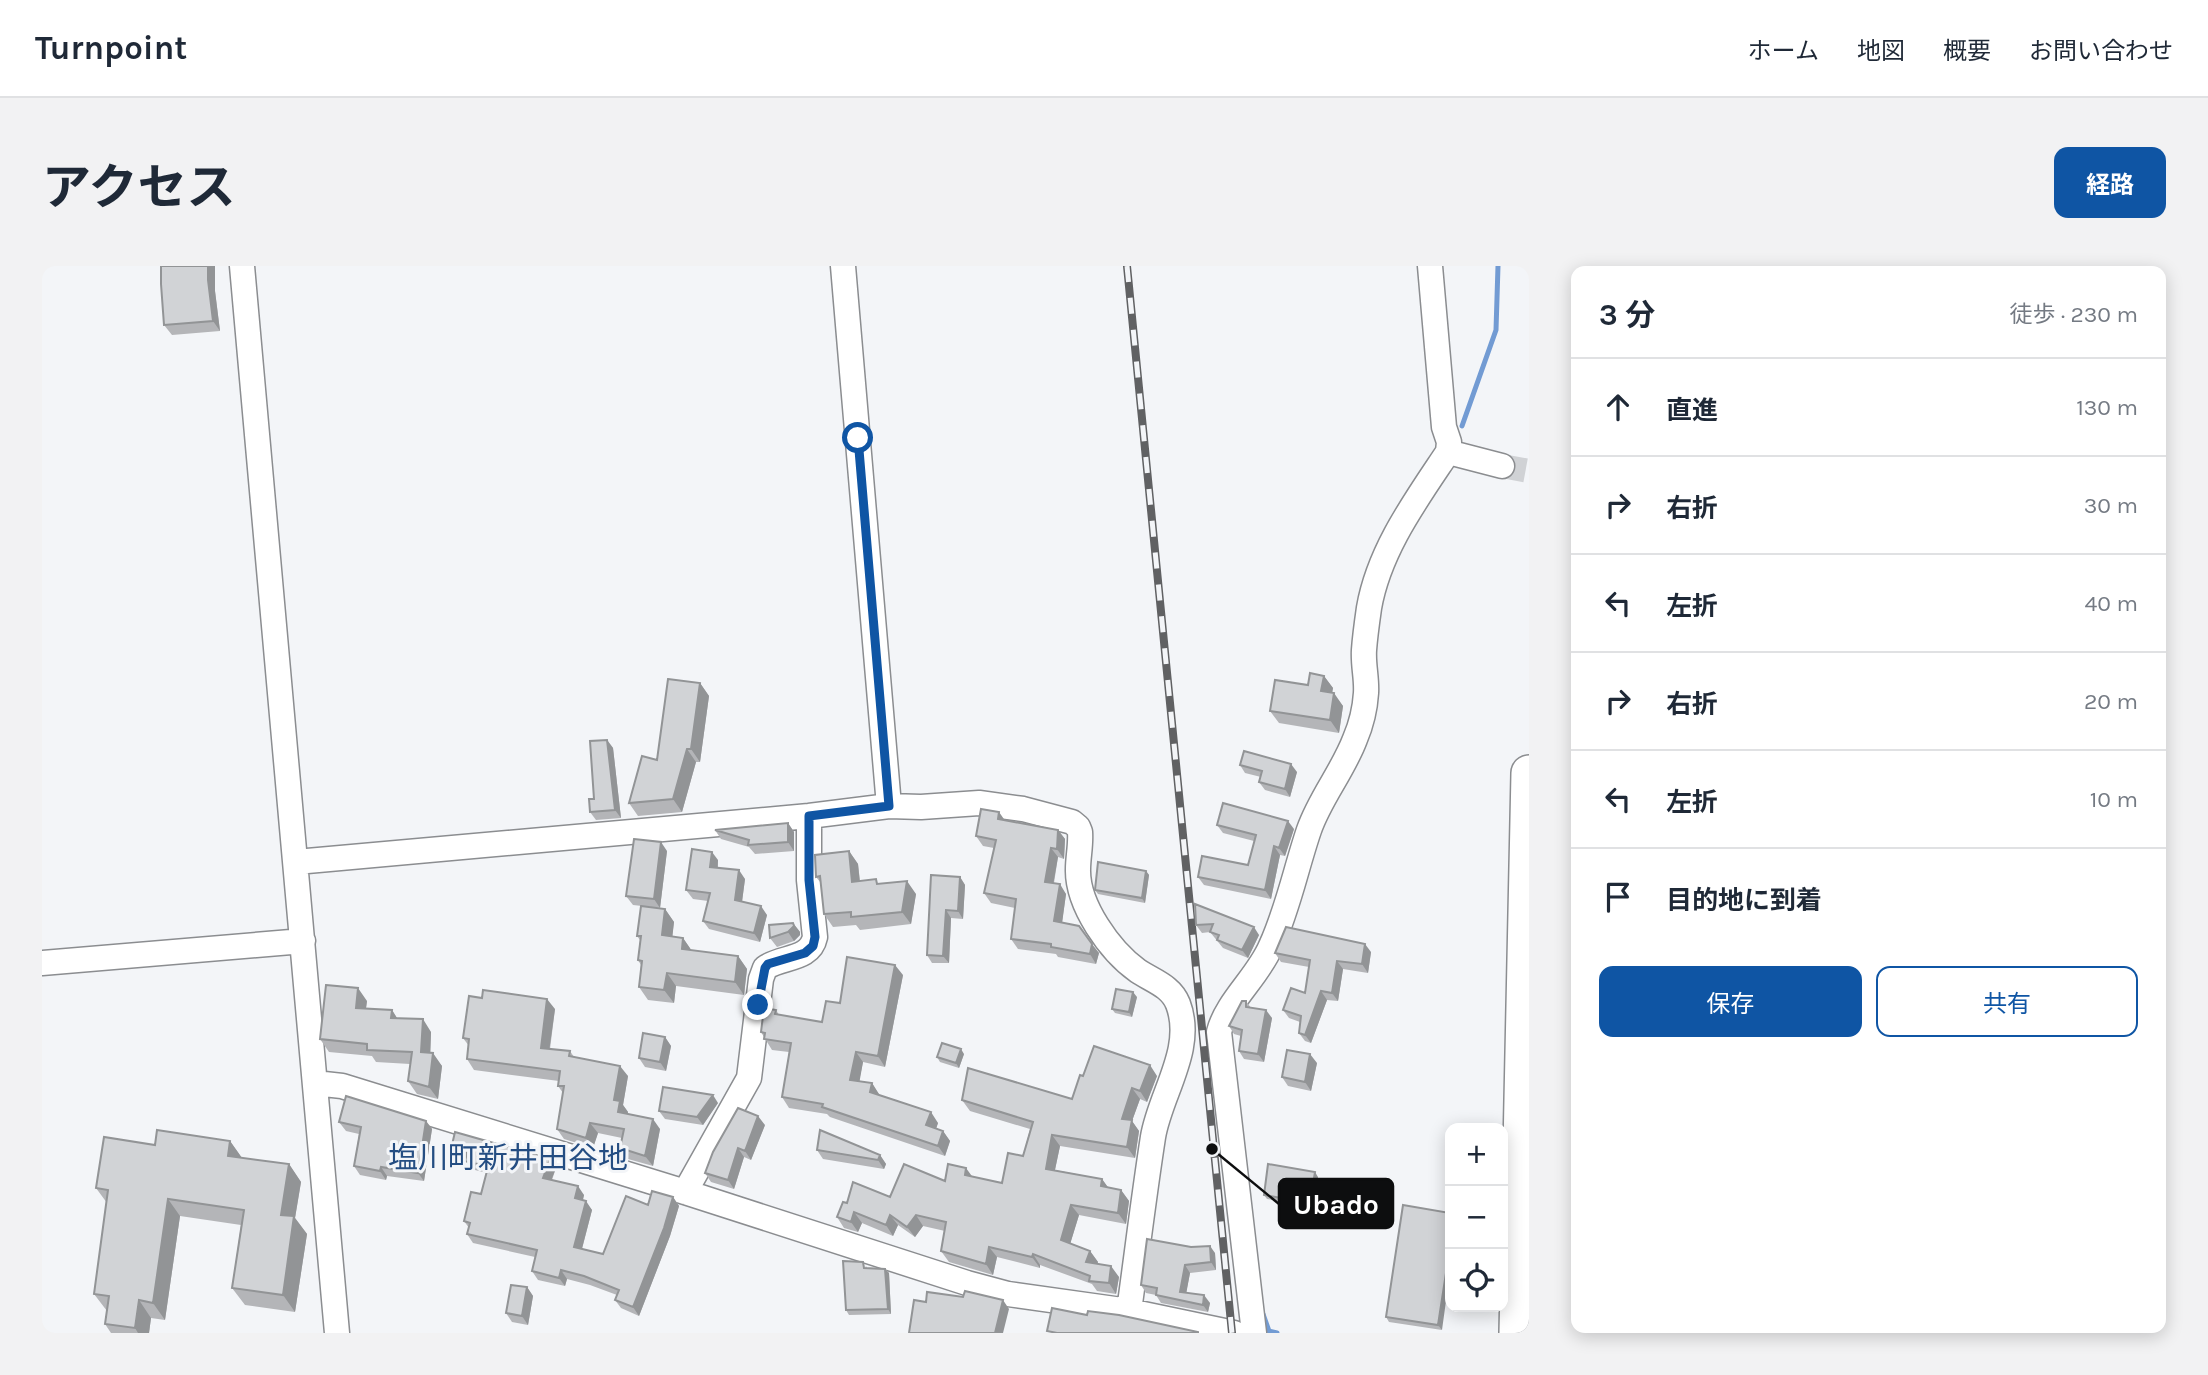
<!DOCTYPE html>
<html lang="ja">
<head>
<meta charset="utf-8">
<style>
	:root { --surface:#fff; --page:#f2f2f3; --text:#1f2937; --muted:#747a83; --line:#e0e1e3; --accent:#0f55a4 }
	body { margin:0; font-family:Karla,"Noto Sans JP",sans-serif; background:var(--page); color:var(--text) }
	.controls { position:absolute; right:21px; bottom:21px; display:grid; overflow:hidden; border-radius:14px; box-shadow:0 4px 18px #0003 }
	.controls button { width:63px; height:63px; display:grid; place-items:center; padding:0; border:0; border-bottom:2px solid var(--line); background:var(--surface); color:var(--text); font:35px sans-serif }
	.stop { position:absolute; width:21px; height:21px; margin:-16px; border:5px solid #0f55a4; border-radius:50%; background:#fff }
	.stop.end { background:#0f55a4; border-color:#fff; box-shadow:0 2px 7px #0008 }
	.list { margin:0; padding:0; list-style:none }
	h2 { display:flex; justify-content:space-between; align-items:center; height:91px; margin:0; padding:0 28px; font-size:30px }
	h2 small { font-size:23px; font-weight:400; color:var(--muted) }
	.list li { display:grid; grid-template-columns:46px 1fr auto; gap:21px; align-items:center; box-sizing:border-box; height:98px; padding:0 28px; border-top:2px solid var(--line) }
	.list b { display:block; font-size:26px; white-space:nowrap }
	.list em { font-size:23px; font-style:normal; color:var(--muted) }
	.actions { display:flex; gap:14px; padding:21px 28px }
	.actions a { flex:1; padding:16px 0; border:2px solid var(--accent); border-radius:14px; text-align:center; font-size:24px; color:var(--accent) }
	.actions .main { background:var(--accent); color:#fff }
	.icon { flex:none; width:38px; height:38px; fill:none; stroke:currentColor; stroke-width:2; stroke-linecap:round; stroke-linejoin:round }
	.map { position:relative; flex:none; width:1487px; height:1067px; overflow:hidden; border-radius:14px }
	header { display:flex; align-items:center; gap:42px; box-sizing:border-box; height:98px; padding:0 35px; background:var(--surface); border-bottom:2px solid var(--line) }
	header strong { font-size:33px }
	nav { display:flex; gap:38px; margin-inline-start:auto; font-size:24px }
	.intro { display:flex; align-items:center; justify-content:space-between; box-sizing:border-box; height:168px; padding:0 42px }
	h1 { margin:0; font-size:49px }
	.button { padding:18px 32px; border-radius:14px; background:var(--accent); color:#fff; font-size:24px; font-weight:700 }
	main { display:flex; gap:42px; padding:0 42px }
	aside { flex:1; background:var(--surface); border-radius:14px; box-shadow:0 4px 18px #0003 }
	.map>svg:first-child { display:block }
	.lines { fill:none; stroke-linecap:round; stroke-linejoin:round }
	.stream { stroke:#729bd3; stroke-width:5 }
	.minor-tunnel { stroke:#d0d2d5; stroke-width:24; stroke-dasharray:24 12; stroke-linecap:butt }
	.minor-casing { stroke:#8b8d90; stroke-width:27 }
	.highway-casing { stroke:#8b8d90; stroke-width:38 }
	.minor { stroke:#fff; stroke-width:24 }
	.highway { stroke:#fff; stroke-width:35 }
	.rail-casing { stroke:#606163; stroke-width:8 }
	.rail { stroke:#f3f5f8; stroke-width:5; stroke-dasharray:16; stroke-linecap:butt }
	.wall { fill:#b4b5b8 }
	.shaded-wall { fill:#929496 }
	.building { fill:#d1d3d6; stroke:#929496; stroke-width:2 }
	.route { stroke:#0f55a4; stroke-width:9 }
	.labels { text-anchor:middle; stroke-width:6; stroke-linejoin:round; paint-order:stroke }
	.quarter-label { font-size:30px; fill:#244d82; stroke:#f3f5f8 }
	.leader { fill:none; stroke:#0d0e0f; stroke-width:2.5 }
	.callout-dot { fill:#0d0e0f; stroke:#f3f5f8; stroke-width:2.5 }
	.callout { fill:#0d0e0f; stroke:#0d0e0f; stroke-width:2.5 }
	.callout-label { font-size:28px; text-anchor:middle; font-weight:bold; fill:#fff }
</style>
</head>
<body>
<header>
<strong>Turnpoint</strong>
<nav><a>ホーム</a><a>地図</a><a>概要</a><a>お問い合わせ</a></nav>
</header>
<div class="intro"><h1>アクセス</h1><a class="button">経路</a></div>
<main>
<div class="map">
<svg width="1487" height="1067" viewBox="0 0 1487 1067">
	<rect width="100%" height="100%" fill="#f3f5f8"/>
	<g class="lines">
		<!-- stream -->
		<path class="stream" d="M 1420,160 L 1454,64 L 1456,0
			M 1221,1048 L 1227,1065 L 1235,1067"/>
		<!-- minor-tunnel -->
		<path class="minor-tunnel" d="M 1460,200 L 1487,205"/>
		<!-- minor casing -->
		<g class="minor-casing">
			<path id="minor" d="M 200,0 L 295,1067
				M 1406,186 L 1460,200
				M 847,540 L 879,541 L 937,537 L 981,543 L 1030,556 L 1036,561 L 1038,566 C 1039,579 1036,591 1036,603 C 1035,639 1068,685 1096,705 C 1111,715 1129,720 1136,738 C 1153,783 1118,828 1111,871 C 1102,929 1095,987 1087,1045
				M 254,596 L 767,550 L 847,540 L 801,0
				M 0,697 L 261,675
				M 273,817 L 300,820 L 643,926 L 925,1017 L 966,1028 L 1087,1045 L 1192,1067
				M 643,926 L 707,812 L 719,713 L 723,702 C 739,690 768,695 773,671 L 767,614 L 767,550
				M 1212,1067 L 1177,766 C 1185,735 1216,711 1229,680 C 1246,643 1254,602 1267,564 C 1278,532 1301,505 1313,473 C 1319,459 1323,443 1324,427 C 1325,413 1321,399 1322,384 C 1323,370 1325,356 1327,342 C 1337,284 1374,234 1406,186 L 1407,176 L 1402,161 L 1388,0"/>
		</g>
		<!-- highway casing -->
		<g class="highway-casing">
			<path id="highway" d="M 1475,1067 L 1487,507"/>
		</g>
		<!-- minor -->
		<use href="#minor" class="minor"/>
		<!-- highway -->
		<use href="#highway" class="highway"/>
		<!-- rail casing -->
		<g class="rail-casing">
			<path id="rail" d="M 1085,0 L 1190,1067"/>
		</g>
		<!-- rail -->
		<use href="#rail" class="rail"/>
	</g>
	<!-- wall -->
	<path class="wall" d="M 173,25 L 178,65 L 130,69 L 122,59 Z
		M 1282,410 L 1291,422 L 1290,427 L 1301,440 L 1297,467 L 1237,457 L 1228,445 L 1266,419 Z
		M 658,417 L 667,430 L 658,496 L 654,496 L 640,546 L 596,550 L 587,537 L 615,494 Z
		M 565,474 L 571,482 L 579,552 L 554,554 L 548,546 L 552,533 Z
		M 1198,499 L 1255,506 L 1248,531 L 1223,524 L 1217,516 L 1219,511 L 1203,507 Z
		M 963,554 L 1016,564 L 1023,573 L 1022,593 L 1016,591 L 1012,617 L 1024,628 L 1020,656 L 1057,687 L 1054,698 L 1016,691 L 1014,688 L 976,683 L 969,673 L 973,642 L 949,637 L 942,627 L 952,582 L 941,580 L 934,570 Z
		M 746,557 L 752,566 L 752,585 L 713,588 L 707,581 L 679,573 L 673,564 Z
		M 1175,559 L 1252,563 L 1243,590 L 1238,589 L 1229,633 L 1162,619 L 1156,611 L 1206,599 L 1212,575 L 1181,567 Z
		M 625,585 L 618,642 L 591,639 L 584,630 Z
		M 807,585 L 816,598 L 818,615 L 838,618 L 874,628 L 869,658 L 818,664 L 814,659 L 791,661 L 782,648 L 779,617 L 774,611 Z
		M 676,594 L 676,602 L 703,613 L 700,636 L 725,649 L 718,676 L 667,663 L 661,655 L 666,635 L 651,633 L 644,624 Z
		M 1104,605 L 1107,609 L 1103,637 L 1056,628 L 1053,624 Z
		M 918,611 L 923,619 L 921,653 L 909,652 L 907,697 L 890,697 L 885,689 Z
		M 1153,638 L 1217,669 L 1206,692 L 1181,682 L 1168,666 L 1160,667 L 1154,659 Z
		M 623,643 L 632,656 L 630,671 L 641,672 L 649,684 L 696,690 L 705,703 L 702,729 L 634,720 L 632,737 L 606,734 L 597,721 L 599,699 L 596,694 L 598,674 L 595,670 Z
		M 751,657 L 758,666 L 758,669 L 752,675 L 735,681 L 728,672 Z
		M 1329,686 L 1326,707 L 1301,703 L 1296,735 L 1285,734 L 1269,777 L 1263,775 L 1257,767 L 1258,756 L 1247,752 L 1241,744 L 1263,727 L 1267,701 L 1239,696 L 1233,687 Z
		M 861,709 L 843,801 L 821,796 L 817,815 L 830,817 L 837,829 L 896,857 L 894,862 L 901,865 L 908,875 L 903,890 L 788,851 L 785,848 L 747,842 L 740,831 L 747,786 L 730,784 L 719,766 L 734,744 L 737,749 L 780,756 L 798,737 Z
		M 1095,731 L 1090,751 L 1073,747 L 1070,743 Z
		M 325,735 L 324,743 L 350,744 L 355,752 L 389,766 L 388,787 L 400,800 L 396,833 L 375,828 L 366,815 L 368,798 L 334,796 L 330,790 L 287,786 L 278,773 Z
		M 1204,735 L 1209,742 L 1230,752 L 1222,796 L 1202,793 L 1197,785 L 1199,770 L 1192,768 L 1187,760 Z
		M 513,743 L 508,783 L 528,785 L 532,791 L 586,810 L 581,839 L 586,846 L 585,848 L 618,863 L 611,900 L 586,893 L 578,882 L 580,872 L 556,867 L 551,882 L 522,873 L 515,863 L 521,827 L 516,820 L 517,815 L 432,804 L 425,793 L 427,780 L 421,772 Z
		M 623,771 L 629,780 L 624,805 L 603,801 L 597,792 Z
		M 922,788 L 917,802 L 898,796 L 895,791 Z
		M 1275,797 L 1269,825 L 1246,820 L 1240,811 Z
		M 1041,810 L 1115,810 L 1105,836 L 1098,833 L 1090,855 L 1097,865 L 1093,892 L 1018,880 L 1013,904 L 1060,913 L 1066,922 L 1079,924 L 1087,935 L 1084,958 L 1037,949 L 1028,978 L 1048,985 L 1056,996 L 1055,998 L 1077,1011 L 1074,1028 L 1055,1025 L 1050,1018 L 998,999 L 998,1002 L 955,991 L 951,1009 L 907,996 L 899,985 L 903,965 L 881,960 L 873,971 L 856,959 L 851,970 L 820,957 L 816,966 L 802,962 L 795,951 L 805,937 L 848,931 L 903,915 L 930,911 L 960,917 L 981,890 L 988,863 L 928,845 L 920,834 L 1030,833 Z
		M 676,837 L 661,859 L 623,853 L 617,845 Z
		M 384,855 L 390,863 L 382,915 L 345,910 L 344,914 L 318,909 L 312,900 L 317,868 L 304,865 L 297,856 Z
		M 723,859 L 709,894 L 702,891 L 692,923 L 669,916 L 663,907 Z
		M 188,875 L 200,892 L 247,898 L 259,916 L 253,952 L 265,968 L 253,1046 L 203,1039 L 190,1022 L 199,959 L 138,950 L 123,1054 L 109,1052 L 107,1067 L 69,1067 L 63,1058 L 65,1045 L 52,1028 L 65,937 L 54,922 L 113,879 Z
		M 409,883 L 508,893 L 514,902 L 510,914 L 542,929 L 541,934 L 550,944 L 540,983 L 561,988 L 606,939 L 631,931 L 637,940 L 628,970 L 597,1050 L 579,1042 L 573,1034 L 575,1029 L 548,1019 L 525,1013 L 523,1020 L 496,1014 L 490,1005 L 493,991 L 431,977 L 425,968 L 427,962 L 422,955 L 439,928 L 445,907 L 429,903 L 423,894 L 415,892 Z
		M 775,884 L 838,889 L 844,898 L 842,903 L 781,893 Z
		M 1276,911 L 1271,941 L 1225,933 L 1222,929 Z
		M 1361,939 L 1400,1064 L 1347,1056 L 1344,1051 Z
		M 1105,973 L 1173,987 L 1174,1004 L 1148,1007 L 1144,1027 L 1168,1037 L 1166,1046 L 1119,1037 L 1114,1029 L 1104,1027 L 1099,1019 Z
		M 824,1000 L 825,1002 L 843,1003 L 847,1007 L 849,1048 L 807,1049 L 804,1044 Z
		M 485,1021 L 491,1030 L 486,1059 L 470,1056 L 464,1047 Z"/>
	<!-- shaded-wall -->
	<path class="shaded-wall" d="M 166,0 L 173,0 L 173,25 L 178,65 L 171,55 L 166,14 Z
		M 1282,410 L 1291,422 L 1288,438 L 1279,425 Z
		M 658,417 L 667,430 L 658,496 L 649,483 Z
		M 1292,427 L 1301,440 L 1297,467 L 1288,454 Z
		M 565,474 L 571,482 L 579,552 L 573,544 Z
		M 645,483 L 654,496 L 640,546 L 631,533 Z
		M 1249,498 L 1255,506 L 1248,531 L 1243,523 Z
		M 957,546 L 964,556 L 956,553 Z
		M 1246,555 L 1252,563 L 1243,590 L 1237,582 Z
		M 746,557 L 752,566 L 752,585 L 746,576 Z
		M 1016,564 L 1023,573 L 1022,593 L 1015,583 Z
		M 619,576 L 625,585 L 618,642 L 612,633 Z
		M 1232,580 L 1238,589 L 1229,633 L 1223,624 Z
		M 1009,582 L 1016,591 L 1010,625 L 1003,616 Z
		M 807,585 L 816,598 L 819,628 L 810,616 Z
		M 670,586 L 676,594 L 675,610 L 668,601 Z
		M 697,604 L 703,613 L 699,643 L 693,634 Z
		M 1104,605 L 1107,609 L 1103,637 L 1100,632 Z
		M 918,611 L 923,619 L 921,653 L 916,645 Z
		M 865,615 L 874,628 L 869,658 L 860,646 Z
		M 1018,618 L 1024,628 L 1019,665 L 1012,655 Z
		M 719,640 L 725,649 L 718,676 L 712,667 Z
		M 623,643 L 632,656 L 629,683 L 620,669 Z
		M 904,644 L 909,652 L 907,697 L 901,690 Z
		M 751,657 L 758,666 L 758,669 L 752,675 L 746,666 Z
		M 1212,661 L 1217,669 L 1206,692 L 1200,684 Z
		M 641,672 L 650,685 L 640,683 Z
		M 1050,678 L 1057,687 L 1054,698 L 1048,688 Z
		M 1323,678 L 1329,686 L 1326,707 L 1320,698 Z
		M 696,690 L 705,703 L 702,729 L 693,716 Z
		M 1295,695 L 1301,703 L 1296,735 L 1290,727 Z
		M 853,699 L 861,709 L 843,801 L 836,790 Z
		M 625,707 L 634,720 L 632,737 L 622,724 Z
		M 316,722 L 325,735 L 322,755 L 314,742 Z
		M 1279,725 L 1285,734 L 1269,777 L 1263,769 Z
		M 1091,726 L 1095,731 L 1090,751 L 1087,746 Z
		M 505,733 L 513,743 L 506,793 L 499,782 Z
		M 350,744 L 358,757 L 349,752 Z
		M 1224,744 L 1230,752 L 1222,796 L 1216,788 Z
		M 381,753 L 389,766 L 388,798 L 379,786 Z
		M 623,771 L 629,780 L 624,805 L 618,796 Z
		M 919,783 L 922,788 L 917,802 L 914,797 Z
		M 814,786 L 821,796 L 816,824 L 808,814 Z
		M 391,787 L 400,800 L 396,833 L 387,821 Z
		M 1268,788 L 1275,797 L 1269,825 L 1263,816 Z
		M 1108,799 L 1115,810 L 1105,836 L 1098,825 Z
		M 578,800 L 586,810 L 581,839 L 586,846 L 584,857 L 576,846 L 572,834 Z
		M 830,817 L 837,828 L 836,836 L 828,826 Z
		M 1090,822 L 1098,833 L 1090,855 L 1097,865 L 1093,892 L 1085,881 L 1080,853 Z
		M 671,829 L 676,837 L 661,859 L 655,851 Z
		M 889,846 L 896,857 L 892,869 L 884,859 Z
		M 716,850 L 723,859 L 709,894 L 703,885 Z
		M 611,853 L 618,863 L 611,900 L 603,890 Z
		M 384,855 L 390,863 L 382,915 L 376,907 Z
		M 548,857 L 556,867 L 551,882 L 544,872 Z
		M 901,865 L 908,875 L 903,890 L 896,880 Z
		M 1010,869 L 1018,880 L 1011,913 L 1004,903 Z
		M 188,875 L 200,892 L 186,890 Z
		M 696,882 L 702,891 L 692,923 L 686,914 Z
		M 838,889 L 844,898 L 842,903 L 836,894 Z
		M 508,893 L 514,902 L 507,920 L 501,912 Z
		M 247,898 L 259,916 L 253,952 L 265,968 L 253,1046 L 241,1029 L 239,949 Z
		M 339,901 L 345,910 L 344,914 L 338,905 Z
		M 924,902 L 932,913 L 923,909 Z
		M 1273,906 L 1276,911 L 1271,941 L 1268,937 Z
		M 1060,913 L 1068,924 L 1059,920 Z
		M 536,920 L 542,929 L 539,941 L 533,932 Z
		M 1079,924 L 1087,935 L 1084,958 L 1076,947 Z
		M 631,931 L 637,940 L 628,970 L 597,1050 L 591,1041 Z
		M 126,933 L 138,950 L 123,1054 L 111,1037 Z
		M 544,935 L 550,944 L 538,990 L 532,981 Z
		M 1029,939 L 1037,949 L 1026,985 L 1019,974 Z
		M 812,946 L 820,957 L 816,966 L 809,956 Z
		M 848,949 L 856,959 L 851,970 L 844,959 Z
		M 874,949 L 881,960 L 873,971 L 865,961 Z
		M 1168,980 L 1173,987 L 1174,1004 L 1169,996 Z
		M 947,981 L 955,991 L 951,1009 L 944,998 Z
		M 1408,981 L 1408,1006 L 1400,1064 L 1396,1059 Z
		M 1048,985 L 1056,996 L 1052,1007 L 1044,996 Z
		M 991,988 L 998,999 L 998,1002 L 990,991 Z
		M 1143,999 L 1148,1007 L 1143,1034 L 1138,1026 Z
		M 1069,1000 L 1077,1011 L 1074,1028 L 1067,1017 Z
		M 843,1003 L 847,1007 L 849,1048 L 846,1043 Z
		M 519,1004 L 525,1013 L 523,1020 L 517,1012 Z
		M 485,1021 L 491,1030 L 486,1059 L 480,1050 Z
		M 1162,1029 L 1168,1037 L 1166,1046 L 1161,1039 Z
		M 97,1034 L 109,1052 L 107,1067 L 96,1067 L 93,1062 Z
		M 961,1034 L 967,1043 L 961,1067 L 953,1067 Z"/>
	<!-- building -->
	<path class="building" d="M 119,0 L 166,0 L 166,14 L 171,55 L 122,59 L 119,18 Z
		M 1268,407 L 1282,410 L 1279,425 L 1292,427 L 1288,454 L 1228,445 L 1233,414 L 1266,419 Z
		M 626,413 L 658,417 L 649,483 L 645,483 L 631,533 L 587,537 L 600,490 L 615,494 Z
		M 565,474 L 573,544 L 548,546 L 547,533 L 552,533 L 548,475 Z
		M 1202,485 L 1249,498 L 1243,523 L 1217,516 L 1220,505 L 1198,499 Z
		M 1181,537 L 1246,555 L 1237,582 L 1232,580 L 1223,624 L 1156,611 L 1160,590 L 1206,599 L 1214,569 L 1175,559 Z
		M 939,543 L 957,546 L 956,553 L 1016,564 L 1015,583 L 1009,582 L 1003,616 L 1018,618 L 1012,655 L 1037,660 L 1050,678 L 1048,688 L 1009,681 L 1009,678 L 969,673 L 974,633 L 942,627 L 954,574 L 934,570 Z
		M 746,557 L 746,576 L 706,579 L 707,574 L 673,564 Z
		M 592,573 L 619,576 L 612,633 L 584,630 Z
		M 650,583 L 670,586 L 668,601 L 697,604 L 693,634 L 719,640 L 712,667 L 661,655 L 668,627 L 644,624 Z
		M 807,585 L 810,616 L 834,613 L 835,618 L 865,615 L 860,646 L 809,651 L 809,646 L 782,648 L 778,610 L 774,611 L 773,589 Z
		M 1056,596 L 1104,605 L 1100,632 L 1053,624 Z
		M 889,609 L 918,611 L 916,645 L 904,644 L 901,690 L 885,689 Z
		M 1153,638 L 1212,661 L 1200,684 L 1175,674 L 1177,669 L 1168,666 L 1171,658 L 1154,659 Z
		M 599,640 L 623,643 L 620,669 L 641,672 L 640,683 L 696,690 L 693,716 L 625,707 L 622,724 L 597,721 L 600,695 L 596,694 L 599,670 L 595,670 Z
		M 751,657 L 752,660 L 746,666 L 728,672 L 727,659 Z
		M 1244,661 L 1323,678 L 1320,698 L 1295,695 L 1290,727 L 1279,725 L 1263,769 L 1257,767 L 1259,750 L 1241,744 L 1249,722 L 1263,727 L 1268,694 L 1233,687 Z
		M 805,691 L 853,699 L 836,790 L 814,786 L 808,814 L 830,817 L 828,826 L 889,846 L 884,859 L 901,865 L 896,880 L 780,841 L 781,838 L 740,831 L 749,777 L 722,773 L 723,767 L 719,766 L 722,742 L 734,744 L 733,748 L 780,756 L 784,735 L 798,737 Z
		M 284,719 L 316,722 L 314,742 L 350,744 L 349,752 L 381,753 L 379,786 L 391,787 L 387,821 L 366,815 L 370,786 L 325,784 L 325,778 L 278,773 Z
		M 1074,723 L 1091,726 L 1087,746 L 1070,743 Z
		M 441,724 L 505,733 L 499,782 L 528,785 L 527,790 L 578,800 L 572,834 L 578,835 L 576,846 L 611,853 L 603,890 L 578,882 L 582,863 L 548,857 L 544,872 L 515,863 L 522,820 L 516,820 L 518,805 L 425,793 L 427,773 L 421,772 L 427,730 L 440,732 Z
		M 1200,735 L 1204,735 L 1204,741 L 1224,744 L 1216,788 L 1197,785 L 1200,764 L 1187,760 Z
		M 601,767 L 623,771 L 618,796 L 597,792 Z
		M 900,777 L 919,783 L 914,797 L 895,791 Z
		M 1052,780 L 1108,799 L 1098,825 L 1090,822 L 1080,853 L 1090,854 L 1085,881 L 1010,869 L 1004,903 L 1060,913 L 1059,920 L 1079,924 L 1076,947 L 1029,939 L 1019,974 L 1048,985 L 1044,996 L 1069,1000 L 1067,1017 L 1047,1015 L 1048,1010 L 991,988 L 990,991 L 947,981 L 944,998 L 899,985 L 904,956 L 874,949 L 865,961 L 848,949 L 844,959 L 812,946 L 809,956 L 795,951 L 801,936 L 805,937 L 811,916 L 848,931 L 862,898 L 903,915 L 906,898 L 924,902 L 923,909 L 960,917 L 966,887 L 981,890 L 991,856 L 920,834 L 926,802 L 1030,833 L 1038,809 L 1041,810 Z
		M 1245,784 L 1268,788 L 1263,816 L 1240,811 Z
		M 621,821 L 671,829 L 655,851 L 617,845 Z
		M 304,830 L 384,855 L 376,907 L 339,901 L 338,905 L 312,900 L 319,861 L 297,856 Z
		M 696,842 L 716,850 L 703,885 L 696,882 L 686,914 L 663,907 L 671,886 Z
		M 115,864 L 188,875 L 186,890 L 247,898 L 239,949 L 252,950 L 241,1029 L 190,1022 L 202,944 L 126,933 L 111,1037 L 97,1034 L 93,1062 L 63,1058 L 67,1030 L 52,1028 L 66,924 L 54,922 L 62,871 L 113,879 Z
		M 778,864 L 838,889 L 836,894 L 775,884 Z
		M 413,866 L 508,893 L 501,912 L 536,920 L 533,932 L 544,935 L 532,981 L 561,988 L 584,930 L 606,939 L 610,925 L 631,931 L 622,962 L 591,1041 L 573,1034 L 577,1024 L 542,1010 L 519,1004 L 517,1012 L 490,1005 L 495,984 L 425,968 L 428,957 L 422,955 L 429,926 L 439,928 L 446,901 L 423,895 L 425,887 L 409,883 Z
		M 1226,898 L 1273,906 L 1268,937 L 1222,929 Z
		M 1361,939 L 1408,947 L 1408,981 L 1396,1059 L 1344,1051 Z
		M 1105,973 L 1149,981 L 1168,980 L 1169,996 L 1143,999 L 1138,1026 L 1162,1029 L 1161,1039 L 1114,1029 L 1115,1022 L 1099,1019 Z
		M 801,995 L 821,996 L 822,1002 L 843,1003 L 846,1043 L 804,1044 Z
		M 469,1019 L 485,1021 L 480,1050 L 464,1047 Z
		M 923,1025 L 961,1034 L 953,1067 L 867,1067 L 872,1034 L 884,1036 L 885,1026 L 921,1031 Z
		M 1010,1042 L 1045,1049 L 1046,1045 L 1077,1049 L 1156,1066 L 1156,1067 L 1015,1067 L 1005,1065 Z"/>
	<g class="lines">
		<!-- route -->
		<path class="route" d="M 716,739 L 723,702 L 726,698 L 763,687 L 771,680 L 773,671 L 767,614 L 767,550 L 847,540 L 816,172"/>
	</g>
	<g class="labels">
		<!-- quarter labels -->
		<g class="quarter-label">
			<text x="466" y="902">塩川町新井田谷地</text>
		</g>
	</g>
	<!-- callouts -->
	<path class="leader" d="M1170 883L1237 938"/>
	<circle class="callout-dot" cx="1170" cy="883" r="7"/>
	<rect class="callout" x="1237" y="913" width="114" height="49" rx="7"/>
	<g class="callout-label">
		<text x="1294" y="948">Ubado</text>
	</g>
</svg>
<div class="controls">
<button>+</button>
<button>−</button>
<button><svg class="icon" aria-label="locate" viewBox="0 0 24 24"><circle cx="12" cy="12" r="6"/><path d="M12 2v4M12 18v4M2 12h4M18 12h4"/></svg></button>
</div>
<div class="stop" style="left:816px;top:172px"></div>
<div class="stop end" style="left:716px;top:739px"></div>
</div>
<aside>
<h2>3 分<small>徒歩 · 230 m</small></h2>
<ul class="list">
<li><svg class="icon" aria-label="ahead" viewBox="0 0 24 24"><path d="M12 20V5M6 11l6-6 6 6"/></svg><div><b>直進</b></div><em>130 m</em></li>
<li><svg class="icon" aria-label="right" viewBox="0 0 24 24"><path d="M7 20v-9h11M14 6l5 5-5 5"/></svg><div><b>右折</b></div><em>30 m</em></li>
<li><svg class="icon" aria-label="left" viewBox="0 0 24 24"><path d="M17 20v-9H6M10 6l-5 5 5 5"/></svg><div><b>左折</b></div><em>40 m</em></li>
<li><svg class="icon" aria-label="right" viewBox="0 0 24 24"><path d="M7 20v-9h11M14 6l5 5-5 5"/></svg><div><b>右折</b></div><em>20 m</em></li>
<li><svg class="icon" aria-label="left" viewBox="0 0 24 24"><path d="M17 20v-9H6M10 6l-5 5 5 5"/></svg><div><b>左折</b></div><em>10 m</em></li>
<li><svg class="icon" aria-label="arrive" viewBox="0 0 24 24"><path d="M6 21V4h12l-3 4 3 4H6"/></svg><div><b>目的地に到着</b></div></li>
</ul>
<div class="actions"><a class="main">保存</a><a>共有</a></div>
</aside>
</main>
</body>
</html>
